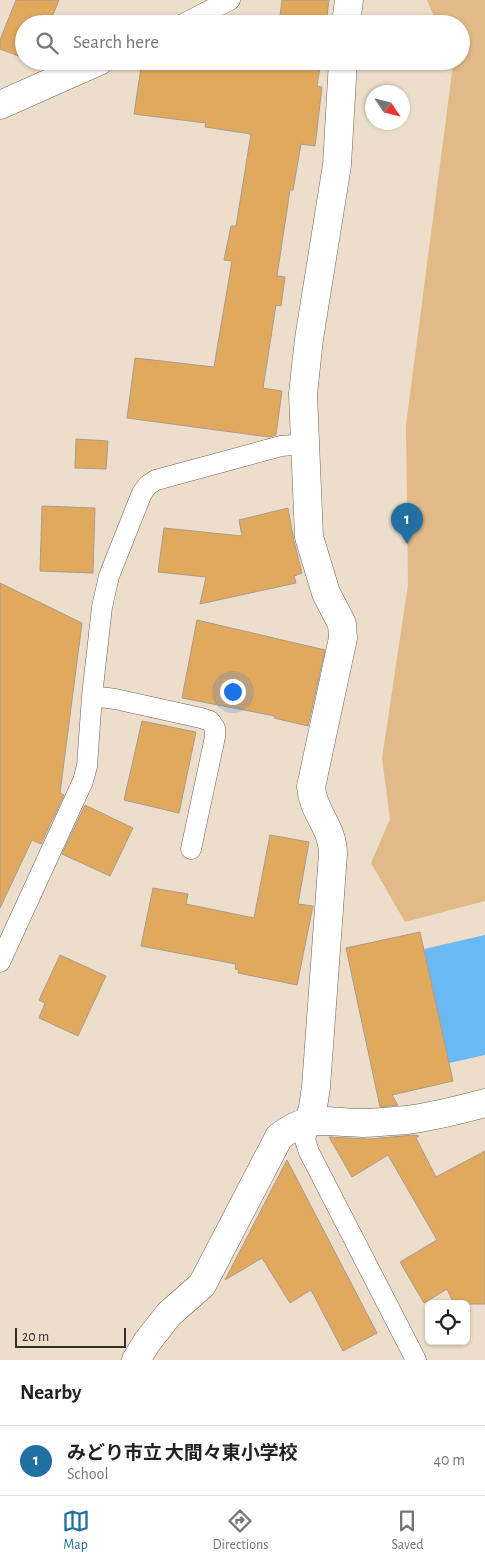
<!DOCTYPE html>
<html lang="en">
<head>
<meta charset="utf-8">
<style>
	:root { --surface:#fff; --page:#f2f2f2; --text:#222; --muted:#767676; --line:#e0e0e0; --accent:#2270a2 }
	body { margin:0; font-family:"Alegreya Sans","Noto Sans JP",sans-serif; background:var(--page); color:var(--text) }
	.controls { position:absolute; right:15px; bottom:15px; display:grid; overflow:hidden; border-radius:8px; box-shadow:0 1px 4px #0004 }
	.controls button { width:45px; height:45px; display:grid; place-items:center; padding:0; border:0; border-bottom:1px solid var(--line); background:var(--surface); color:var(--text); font:25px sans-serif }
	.compass { position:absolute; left:365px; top:85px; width:45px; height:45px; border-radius:50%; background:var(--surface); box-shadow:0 1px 4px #0004; rotate:125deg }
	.scale { position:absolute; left:15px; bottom:12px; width:111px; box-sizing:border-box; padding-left:5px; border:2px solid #342f28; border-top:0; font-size:14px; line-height:18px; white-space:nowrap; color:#342f28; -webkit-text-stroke:4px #eddecc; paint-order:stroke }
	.you { position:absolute; left:232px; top:691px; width:18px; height:18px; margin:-12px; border:4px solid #fff; border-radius:50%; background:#1a73e8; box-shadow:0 0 0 8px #1a73e833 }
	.badge { display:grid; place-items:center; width:32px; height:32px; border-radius:50%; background:var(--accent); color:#fff; font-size:16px; font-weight:700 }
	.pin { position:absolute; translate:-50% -41px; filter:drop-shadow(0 1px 2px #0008) }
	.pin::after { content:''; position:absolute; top:26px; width:18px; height:15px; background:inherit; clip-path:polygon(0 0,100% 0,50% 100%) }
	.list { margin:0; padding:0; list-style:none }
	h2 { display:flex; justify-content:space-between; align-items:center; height:65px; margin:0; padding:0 20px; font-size:21px }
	h2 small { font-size:16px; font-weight:400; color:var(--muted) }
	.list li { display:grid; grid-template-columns:32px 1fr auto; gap:15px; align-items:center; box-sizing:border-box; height:70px; padding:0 20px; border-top:1px solid var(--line) }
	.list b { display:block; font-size:19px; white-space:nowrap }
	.list p { margin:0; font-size:16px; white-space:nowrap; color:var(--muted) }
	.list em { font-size:16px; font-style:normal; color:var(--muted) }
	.icon { flex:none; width:28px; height:28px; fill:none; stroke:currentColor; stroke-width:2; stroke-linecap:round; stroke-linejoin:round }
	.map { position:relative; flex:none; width:485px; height:1360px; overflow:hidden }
	.search { position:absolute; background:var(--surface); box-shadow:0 1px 4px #0004; left:15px; right:15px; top:15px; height:55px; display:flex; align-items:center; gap:12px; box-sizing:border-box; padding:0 18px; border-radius:28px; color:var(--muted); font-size:19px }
	.sheet { height:135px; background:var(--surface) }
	nav { display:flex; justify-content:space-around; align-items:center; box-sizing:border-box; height:70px; border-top:1px solid var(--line); background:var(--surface); font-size:14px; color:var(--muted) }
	nav a { display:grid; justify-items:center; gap:2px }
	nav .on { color:var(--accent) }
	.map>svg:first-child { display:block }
	.green { fill:#e1ba88 }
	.water { fill:#6bb9f2 }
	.building { fill:#e0a95e; stroke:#aa9c8b }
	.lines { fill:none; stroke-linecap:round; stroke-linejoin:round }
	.service-casing { stroke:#6e6252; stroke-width:21 }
	.minor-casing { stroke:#6e6252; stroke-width:29 }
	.service { stroke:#fff; stroke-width:20 }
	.minor { stroke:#fff; stroke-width:28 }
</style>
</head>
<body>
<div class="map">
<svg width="485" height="1360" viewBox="0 0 485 1360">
	<rect width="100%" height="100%" fill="#eddecc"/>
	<!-- green -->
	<path class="green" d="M 427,0 L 485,0 L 485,901 L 405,922 L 371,863 L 390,819 L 382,758 L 408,585 L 406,425 L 453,65 L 452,61 L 461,61 L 461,24 L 437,24 Z"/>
	<!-- water -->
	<path class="water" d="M 485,935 L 485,1055 L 449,1063 L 424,949 Z"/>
	<!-- building -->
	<path class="building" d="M 16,0 L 59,0 L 49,24 L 24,24 L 24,58 L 0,49 L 0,40 Z
		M 282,0 L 329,0 L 326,24 L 279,24 Z
		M 142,61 L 321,61 L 317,86 L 322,87 L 315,146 L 301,144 L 293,190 L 290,190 L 277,276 L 285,277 L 281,306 L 276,305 L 263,388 L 282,391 L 276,435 L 269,437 L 127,418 L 135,358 L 214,367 L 232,261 L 224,260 L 231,226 L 236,226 L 251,134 L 205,127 L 206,123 L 134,114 Z
		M 76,439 L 108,441 L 106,469 L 75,468 Z
		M 42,506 L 95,508 L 93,573 L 40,571 Z
		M 288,508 L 294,541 L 302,573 L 294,576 L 296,583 L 200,604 L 206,577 L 158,572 L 164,528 L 242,536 L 239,520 Z
		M 0,583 L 82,623 L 60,793 L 64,795 L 41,844 L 32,840 L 0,908 Z
		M 197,620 L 325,650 L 308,726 L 274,718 L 275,716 L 182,698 Z
		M 142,721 L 196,732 L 179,813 L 124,800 Z
		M 85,805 L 133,828 L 110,876 L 62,854 Z
		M 270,835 L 309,842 L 298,904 L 313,906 L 297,985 L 238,973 L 239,970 L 235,969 L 236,964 L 141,946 L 153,888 L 188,894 L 186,904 L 254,918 Z
		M 420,932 L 453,1081 L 392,1095 L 398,1105 L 380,1107 L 346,948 Z
		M 60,955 L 106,976 L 78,1036 L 39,1018 L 45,1003 L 39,1000 Z
		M 414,1135 L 419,1136 L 416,1138 L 436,1177 L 485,1151 L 485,1304 L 454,1304 L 447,1289 L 424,1303 L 400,1262 L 437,1240 L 388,1155 L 352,1177 L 329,1137 L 369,1139 Z
		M 287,1160 L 377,1333 L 343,1351 L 311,1290 L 290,1303 L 262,1258 L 225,1280 Z"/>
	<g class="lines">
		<!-- service casing -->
		<g class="service-casing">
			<path id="service" d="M 183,24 L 230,0
				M 92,696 L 115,699 L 201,718 L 210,721 L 215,728 L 215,737 L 191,849
				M 0,962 L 83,781 L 87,766 L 92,696 L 102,607 L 109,576 L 142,493 L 148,485 L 156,480 L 281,446 L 306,444
				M 309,1122 L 305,1140 L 309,1152 L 416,1360"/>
		</g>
		<!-- minor casing -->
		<g class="minor-casing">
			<path id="minor" d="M 346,24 L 349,0
				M 0,105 L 99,61
				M 309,1122 L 313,1107 L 316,1087 L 333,854 C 333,827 313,813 311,787 L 343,638 L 342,624 L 326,593 L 309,537 L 303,394 L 309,339 L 337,165 L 343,61
				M 136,1360 L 147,1342 L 169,1314 L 202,1285 L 279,1137 C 307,1113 330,1123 363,1123 C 377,1123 392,1121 406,1120 C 432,1117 459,1110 485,1103"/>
		</g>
		<!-- service -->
		<use href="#service" class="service"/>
		<!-- minor -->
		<use href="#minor" class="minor"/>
	</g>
</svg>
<div class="controls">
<button><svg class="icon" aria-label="locate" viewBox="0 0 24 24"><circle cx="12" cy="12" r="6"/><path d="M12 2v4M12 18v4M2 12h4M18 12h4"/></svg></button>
</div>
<svg class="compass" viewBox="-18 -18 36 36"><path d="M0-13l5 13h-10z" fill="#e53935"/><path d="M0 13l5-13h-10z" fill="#767676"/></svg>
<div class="scale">20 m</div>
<div class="you"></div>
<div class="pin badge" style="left:407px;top:544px">1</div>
<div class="search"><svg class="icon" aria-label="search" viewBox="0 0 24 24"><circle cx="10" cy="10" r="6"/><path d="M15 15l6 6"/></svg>Search here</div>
</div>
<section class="sheet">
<h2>Nearby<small></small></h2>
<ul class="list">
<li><span class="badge">1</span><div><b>みどり市立 大間々東小学校</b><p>School</p></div><em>40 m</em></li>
</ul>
</section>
<nav>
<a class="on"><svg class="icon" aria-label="map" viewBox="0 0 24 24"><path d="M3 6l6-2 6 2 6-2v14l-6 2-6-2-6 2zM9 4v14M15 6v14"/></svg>Map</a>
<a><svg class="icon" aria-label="directions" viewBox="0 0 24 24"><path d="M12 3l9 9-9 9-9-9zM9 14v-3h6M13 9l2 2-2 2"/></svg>Directions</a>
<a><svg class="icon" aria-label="saved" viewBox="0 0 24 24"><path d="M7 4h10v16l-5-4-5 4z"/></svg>Saved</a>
</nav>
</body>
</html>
